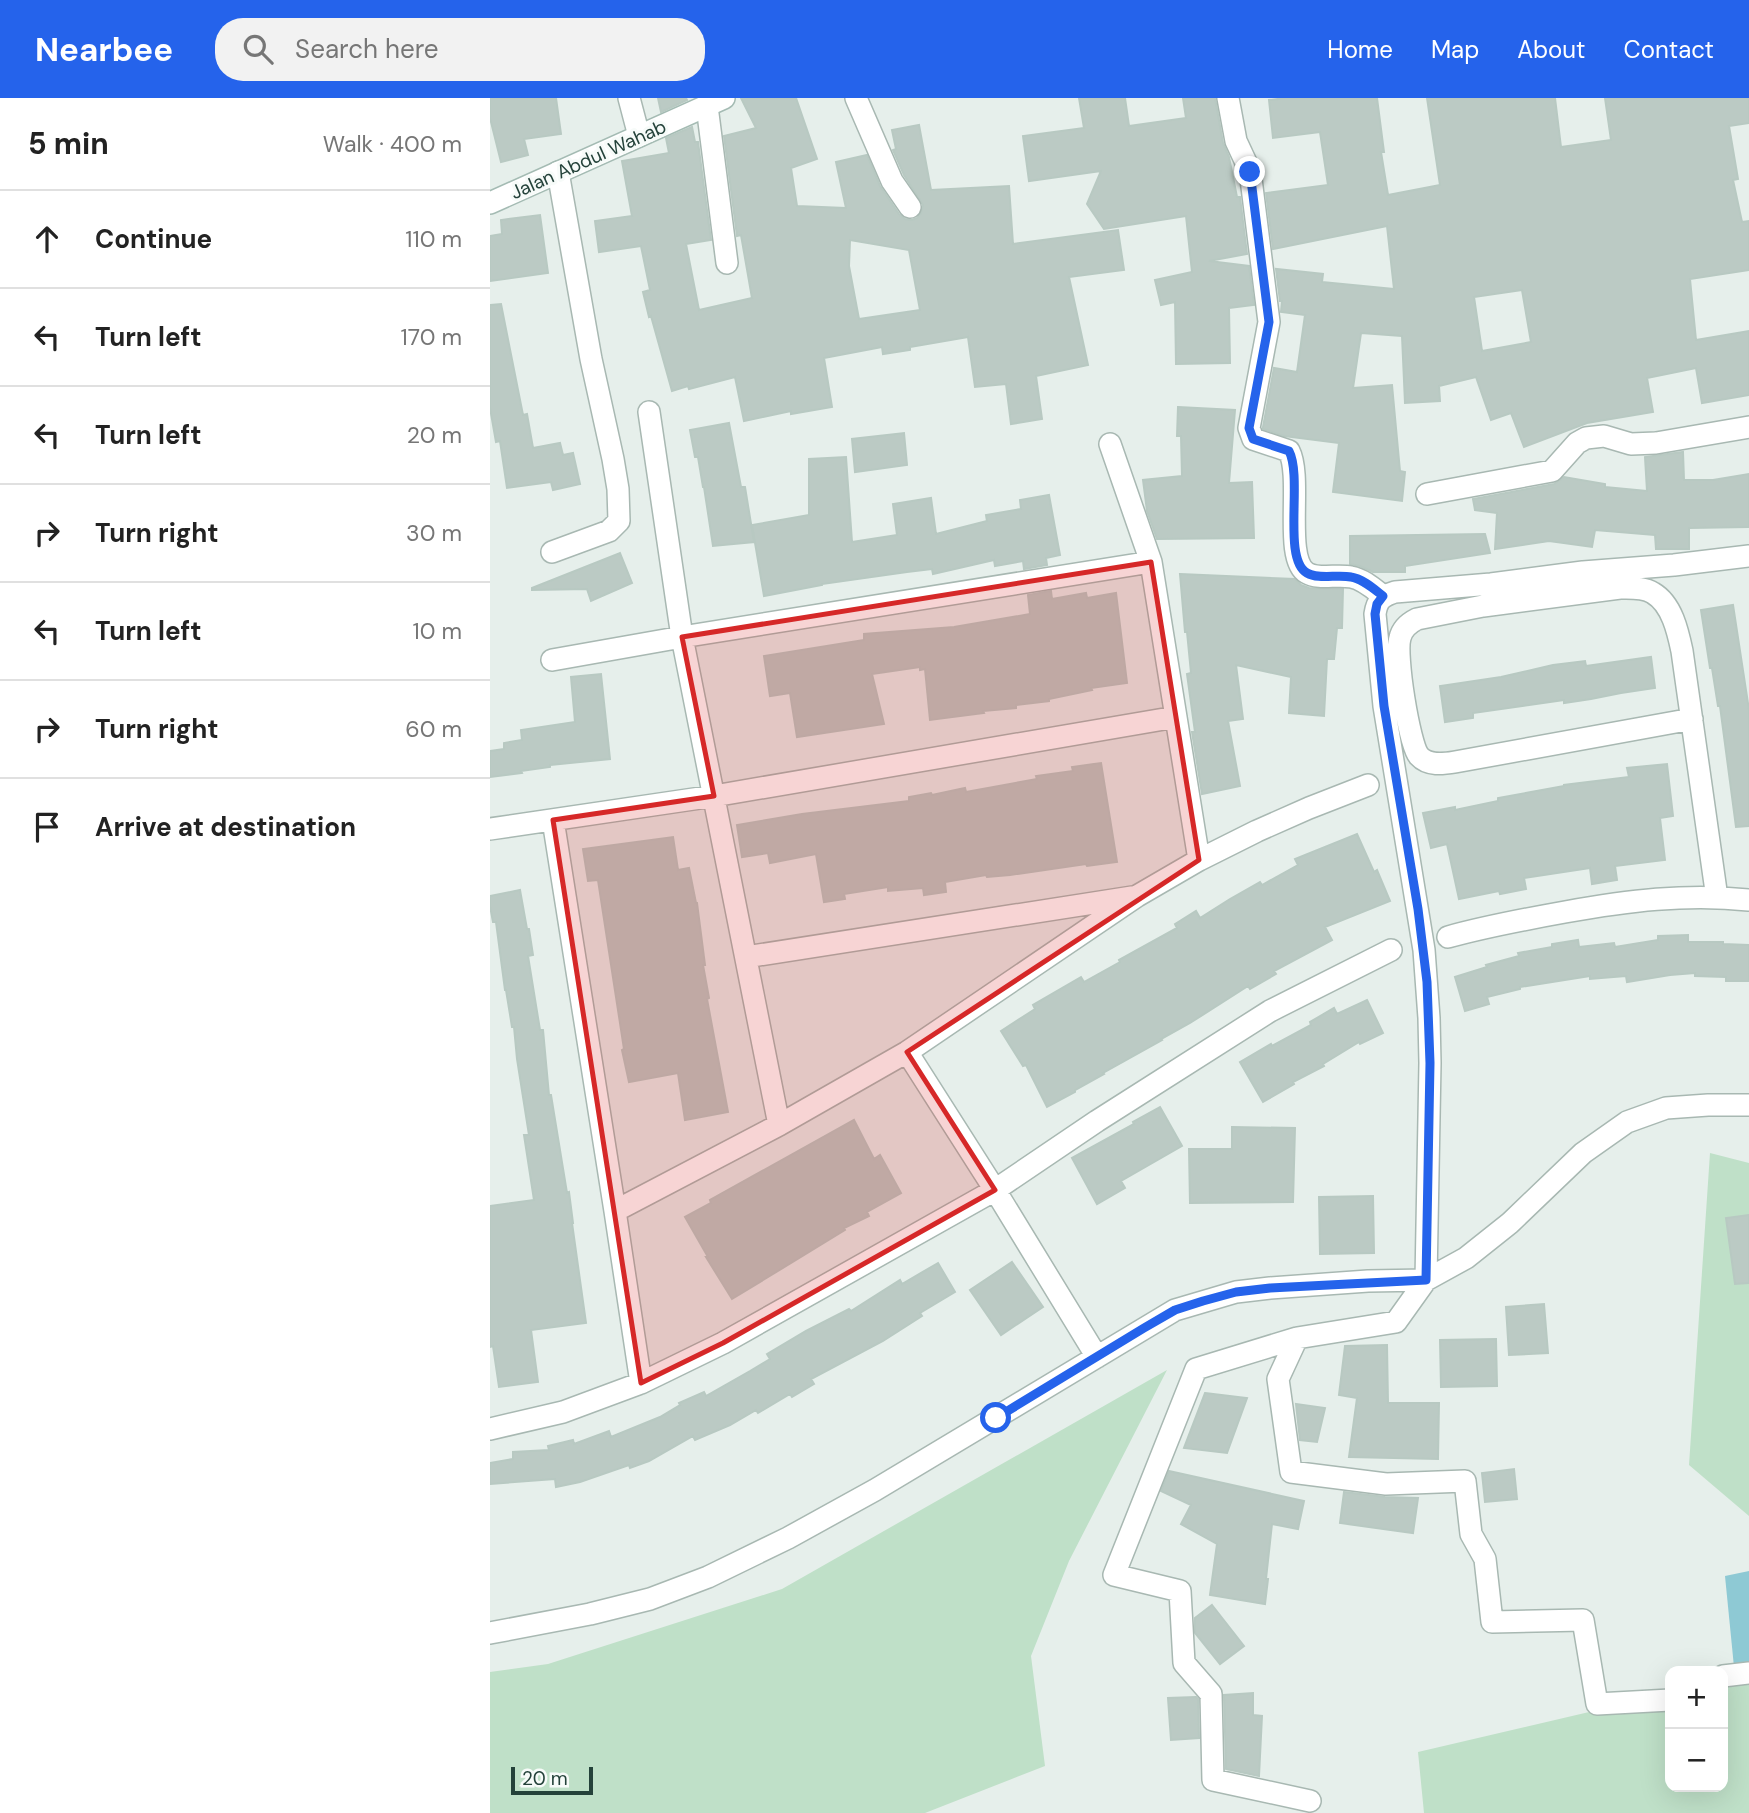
<!DOCTYPE html>
<html lang="en">
<head>
<meta charset="utf-8">
<style>
	:root { --surface:#fff; --page:#f2f2f2; --text:#222; --muted:#767676; --line:#e0e0e0; --accent:#2563eb }
	body { margin:0; font-family:"DM Sans",sans-serif; background:var(--page); color:var(--text) }
	.controls { position:absolute; right:21px; bottom:21px; display:grid; overflow:hidden; border-radius:14px; box-shadow:0 7px 28px #0002 }
	.controls button { width:63px; height:63px; display:grid; place-items:center; padding:0; border:0; border-bottom:2px solid var(--line); background:var(--surface); color:var(--text); font:35px sans-serif }
	.scale { position:absolute; left:21px; bottom:18px; width:82px; box-sizing:border-box; padding-left:7px; border:4px solid #24423a; border-top:0; font-size:19px; line-height:24px; white-space:nowrap; color:#24423a; -webkit-text-stroke:5px #f7fbf9; paint-order:stroke }
	.stop { position:absolute; width:21px; height:21px; margin:-16px; border:5px solid #2563eb; border-radius:50%; background:#fff }
	.stop.end { background:#2563eb; border-color:#fff; box-shadow:0 2px 7px #0008 }
	.list { margin:0; padding:0; list-style:none }
	h2 { display:flex; justify-content:space-between; align-items:center; height:91px; margin:0; padding:0 28px; font-size:30px }
	h2 small { font-size:23px; font-weight:400; color:var(--muted) }
	.list li { display:grid; grid-template-columns:46px 1fr auto; gap:21px; align-items:center; box-sizing:border-box; height:98px; padding:0 28px; border-top:2px solid var(--line) }
	.list b { display:block; font-size:26px; white-space:nowrap }
	.list em { font-size:23px; font-style:normal; color:var(--muted) }
	.icon { flex:none; width:38px; height:38px; fill:none; stroke:currentColor; stroke-width:2; stroke-linecap:round; stroke-linejoin:round }
	.map { position:relative; flex:none; width:1259px; height:1715px; overflow:hidden }
	header { display:flex; align-items:center; gap:42px; box-sizing:border-box; height:98px; padding:0 35px; background:var(--accent); color:#fff }
	header strong { font-size:33px }
	nav { display:flex; gap:38px; margin-inline-start:auto; font-size:24px }
	.search { width:490px; height:63px; background:var(--page); display:flex; align-items:center; gap:18px; box-sizing:border-box; padding:0 24px; border-radius:28px; color:var(--muted); font-size:26px }
	main { display:flex }
	aside { flex:1; background:var(--surface) }
	.map>svg:first-child { display:block }
	.green { fill:#bfe0c8 }
	.water { fill:#8ec9d4 }
	.building { fill:#bbcac4; stroke:#b8c9c2; stroke-width:2; fill-rule:evenodd }
	.lines { fill:none; stroke-linecap:round; stroke-linejoin:round }
	.street-casing { stroke:#a8b8b2; stroke-width:24 }
	.secondary-casing { stroke:#a4bbb3; stroke-width:24 }
	.street { stroke:#fff; stroke-width:21 }
	.secondary { stroke:#fff; stroke-width:21 }
	.route { stroke:#2563eb; stroke-width:9 }
	.marked { fill:#d62828; fill-opacity:0.2; stroke:#d62828; stroke-width:5; stroke-linejoin:round }
	.labels { text-anchor:middle; stroke-width:6; stroke-linejoin:round; paint-order:stroke }
	.street-label { font-size:19px; fill:#24423a; stroke:#f7fbf9 }
</style>
</head>
<body>
<header>
<strong>Nearbee</strong>
<div class="search"><svg class="icon" aria-label="search" viewBox="0 0 24 24"><circle cx="10" cy="10" r="6"/><path d="M15 15l6 6"/></svg>Search here</div>
<nav><a>Home</a><a>Map</a><a>About</a><a>Contact</a></nav>
</header>
<main>
<aside>
<h2>5 min<small>Walk · 400 m</small></h2>
<ul class="list">
<li><svg class="icon" aria-label="ahead" viewBox="0 0 24 24"><path d="M12 20V5M6 11l6-6 6 6"/></svg><div><b>Continue</b></div><em>110 m</em></li>
<li><svg class="icon" aria-label="left" viewBox="0 0 24 24"><path d="M17 20v-9H6M10 6l-5 5 5 5"/></svg><div><b>Turn left</b></div><em>170 m</em></li>
<li><svg class="icon" aria-label="left" viewBox="0 0 24 24"><path d="M17 20v-9H6M10 6l-5 5 5 5"/></svg><div><b>Turn left</b></div><em>20 m</em></li>
<li><svg class="icon" aria-label="right" viewBox="0 0 24 24"><path d="M7 20v-9h11M14 6l5 5-5 5"/></svg><div><b>Turn right</b></div><em>30 m</em></li>
<li><svg class="icon" aria-label="left" viewBox="0 0 24 24"><path d="M17 20v-9H6M10 6l-5 5 5 5"/></svg><div><b>Turn left</b></div><em>10 m</em></li>
<li><svg class="icon" aria-label="right" viewBox="0 0 24 24"><path d="M7 20v-9h11M14 6l5 5-5 5"/></svg><div><b>Turn right</b></div><em>60 m</em></li>
<li><svg class="icon" aria-label="arrive" viewBox="0 0 24 24"><path d="M6 21V4h12l-3 4 3 4H6"/></svg><div><b>Arrive at destination</b></div></li>
</ul>
</aside>
<div class="map">
<svg width="1259" height="1715" viewBox="0 0 1259 1715">
	<rect width="100%" height="100%" fill="#e6efeb"/>
	<!-- green -->
	<path class="green" d="M 1220,1055 L 1259,1065 L 1259,1418 L 1199,1367 Z
		M 677,1272 L 579,1463 L 541,1558 L 555,1668 L 435,1715 L 0,1715 L 0,1574 L 58,1566 L 292,1491 Z
		M 1259,1567 L 1259,1715 L 934,1715 L 928,1654 L 1176,1596 L 1180,1592 L 1180,1689 L 1233,1689 L 1233,1573 L 1213,1573 Z"/>
	<!-- water -->
	<path class="water" d="M 1259,1473 L 1259,1567 L 1244,1569 L 1235,1478 Z"/>
	<!-- building -->
	<path class="building" d="M 0,0 L 66,0 L 71,36 L 34,41 L 38,57 L 11,64 L 0,20 Z
		M 168,0 L 196,0 L 197,2 L 171,14 Z
		M 251,0 L 306,0 L 327,61 L 301,70 L 307,108 L 356,110 L 346,64 L 377,57 L 390,88 L 409,116 L 415,121 L 422,122 L 427,120 L 431,115 L 433,107 L 414,77 L 403,52 L 406,51 L 402,32 L 429,27 L 441,92 L 519,88 L 523,146 L 628,132 L 634,172 L 579,179 L 598,267 L 546,278 L 552,321 L 521,326 L 516,286 L 485,289 L 478,239 L 420,249 L 420,252 L 393,256 L 392,249 L 334,260 L 342,309 L 301,316 L 301,313 L 254,323 L 245,279 L 199,291 L 198,288 L 182,293 L 161,218 L 159,219 L 153,194 L 160,192 L 151,148 L 109,154 L 105,123 L 142,118 L 132,63 L 179,55 L 176,40 L 202,29 L 205,44 L 208,44 L 221,142 L 196,146 L 209,212 L 262,200 L 251,137 L 247,138 L 234,38 L 266,30 ZM 360,142 L 419,152 L 430,212 L 369,221 L 359,168 Z
		M 589,0 L 635,0 L 639,28 L 696,20 L 693,0 L 725,0 L 733,45 L 739,59 L 747,99 L 750,99 L 757,156 L 719,163 L 759,168 L 764,207 L 739,210 L 740,265 L 686,266 L 685,204 L 671,207 L 665,182 L 702,174 L 696,118 L 614,131 L 597,106 L 611,73 L 539,83 L 533,38 L 594,30 Z
		M 796,0 L 887,0 L 894,54 L 891,54 L 898,97 L 950,87 L 937,0 L 1065,0 L 1071,49 L 1121,42 L 1115,0 L 1259,0 L 1259,25 L 1239,28 L 1248,81 L 1243,82 L 1252,124 L 1259,123 L 1259,172 L 1200,181 L 1206,242 L 1259,233 L 1259,297 L 1212,305 L 1206,270 L 1157,280 L 1163,314 L 1097,325 L 1034,349 L 1021,315 L 1001,322 L 986,279 L 949,288 L 950,303 L 915,305 L 912,238 L 871,235 L 863,290 L 902,287 L 910,373 L 915,374 L 912,403 L 843,394 L 849,345 L 794,338 L 773,331 L 773,329 L 784,270 L 807,274 L 815,217 L 791,214 L 792,203 L 790,203 L 786,171 L 833,176 L 832,184 L 904,191 L 897,128 L 783,151 L 776,95 L 838,87 L 830,34 L 783,40 L 779,2 ZM 1032,192 L 1041,244 L 992,253 L 984,199 Z
		M 50,117 L 58,175 L 0,183 L 0,138 L 12,136 L 11,122 Z
		M 11,206 L 33,317 L 37,316 L 43,350 L 70,345 L 73,357 L 83,355 L 90,386 L 63,392 L 61,384 L 17,390 L 10,343 L 6,344 L 0,310 L 0,207 Z
		M 688,309 L 745,312 L 739,385 L 762,384 L 764,440 L 667,441 L 657,413 L 653,382 L 692,378 L 691,338 L 687,338 Z
		M 239,325 L 251,389 L 255,389 L 264,444 L 223,448 L 214,389 L 213,389 L 208,359 L 205,359 L 200,332 Z
		M 414,335 L 417,367 L 365,374 L 362,341 Z
		M 1193,354 L 1194,382 L 1223,382 L 1259,376 L 1259,429 L 1199,430 L 1199,451 L 1166,451 L 1165,437 L 1105,432 L 1102,449 L 1059,443 L 1005,451 L 1007,415 L 985,412 L 983,401 L 1064,386 L 1074,379 L 1115,386 L 1115,389 L 1157,393 L 1155,359 Z
		M 356,359 L 362,444 L 407,437 L 403,406 L 441,400 L 446,436 L 497,423 L 496,417 L 531,411 L 530,402 L 559,397 L 570,457 L 556,460 L 557,467 L 534,471 L 533,463 L 505,468 L 504,462 L 443,476 L 442,471 L 417,474 L 332,486 L 332,487 L 274,498 L 262,427 L 319,417 L 319,361 Z
		M 995,436 L 1000,455 L 915,468 L 915,474 L 883,474 L 870,468 L 860,466 L 860,438 Z
		M 130,455 L 142,485 L 101,503 L 97,491 L 42,492 L 42,490 Z
		M 690,476 L 805,481 L 811,487 L 819,490 L 853,491 L 852,530 L 847,530 L 844,561 L 837,561 L 834,618 L 799,615 L 801,579 L 746,567 L 753,621 L 738,623 L 750,688 L 712,696 L 702,634 L 705,634 L 697,576 L 701,575 L 697,534 L 695,534 Z
		M 561,493 L 562,501 L 596,495 L 597,500 L 626,495 L 637,585 L 601,590 L 602,592 L 559,601 L 559,603 L 526,607 L 526,610 L 493,613 L 494,615 L 440,622 L 435,571 L 430,572 L 430,569 L 382,576 L 394,626 L 307,639 L 300,595 L 280,598 L 274,558 L 374,542 L 374,536 L 464,529 L 540,516 L 538,497 Z
		M 1243,507 L 1259,612 L 1259,728 L 1246,729 L 1230,608 L 1228,608 L 1222,570 L 1220,570 L 1211,512 Z
		M 1161,559 L 1165,590 L 1131,595 L 1101,601 L 1074,605 L 1074,602 L 983,615 L 983,620 L 955,624 L 950,588 L 1011,579 L 1063,567 L 1095,563 L 1096,568 Z
		M 111,576 L 120,661 L 60,667 L 60,669 L 31,673 L 32,675 L 0,679 L 0,653 L 14,651 L 14,645 L 32,642 L 31,632 L 85,624 L 81,579 Z
		M 611,665 L 627,764 L 597,768 L 596,766 L 520,777 L 497,779 L 496,777 L 455,784 L 456,794 L 434,797 L 433,790 L 398,793 L 398,789 L 354,796 L 355,801 L 334,804 L 326,756 L 280,765 L 278,755 L 252,759 L 247,727 L 312,716 L 419,703 L 419,699 L 441,695 L 442,697 L 475,690 L 476,694 L 547,681 L 546,678 L 583,673 L 582,669 Z
		M 1177,666 L 1183,718 L 1170,720 L 1175,762 L 1125,768 L 1127,782 L 1102,786 L 1100,770 L 1034,780 L 1036,791 L 1010,796 L 1009,793 L 969,801 L 957,746 L 941,750 L 933,715 L 965,709 L 965,712 L 1008,703 L 1008,700 L 1074,688 L 1074,687 L 1139,679 L 1137,670 Z
		M 867,736 L 884,774 L 887,772 L 900,803 L 835,829 L 842,842 L 784,873 L 786,876 L 760,891 L 758,888 L 700,925 L 671,941 L 672,942 L 613,975 L 614,976 L 585,992 L 585,994 L 557,1009 L 536,967 L 533,968 L 511,933 L 545,911 L 543,907 L 591,879 L 594,884 L 630,864 L 629,862 L 687,830 L 685,826 L 706,813 L 710,820 L 740,801 L 770,784 L 772,787 L 808,767 L 805,761 Z
		M 183,739 L 188,772 L 199,770 L 206,805 L 207,805 L 215,867 L 213,867 L 219,900 L 217,901 L 238,1014 L 195,1022 L 188,975 L 139,984 L 132,952 L 134,951 L 108,782 L 98,783 L 93,751 Z
		M 30,792 L 37,831 L 39,831 L 43,857 L 38,858 L 50,932 L 53,932 L 59,997 L 61,997 L 77,1095 L 79,1094 L 83,1125 L 82,1125 L 96,1225 L 41,1232 L 48,1284 L 9,1289 L 3,1248 L 0,1249 L 0,1108 L 44,1102 L 34,1037 L 39,1037 L 27,961 L 24,929 L 22,929 L 16,892 L 15,892 L 6,824 L 3,824 L 0,808 L 0,798 Z
		M 1198,837 L 1198,844 L 1233,844 L 1233,846 L 1259,847 L 1259,883 L 1236,883 L 1236,879 L 1205,878 L 1205,875 L 1180,877 L 1137,884 L 1136,878 L 1100,881 L 1100,878 L 1030,889 L 1030,891 L 997,899 L 999,906 L 975,913 L 965,879 L 997,869 L 996,867 L 1029,858 L 1028,855 L 1062,849 L 1062,846 L 1088,842 L 1089,849 L 1124,845 L 1125,849 L 1168,842 L 1168,838 Z
		M 877,902 L 893,935 L 870,946 L 869,944 L 833,966 L 834,968 L 803,984 L 804,986 L 773,1004 L 750,964 L 781,946 L 782,948 L 821,927 L 820,924 L 844,910 L 847,916 Z
		M 670,1009 L 692,1048 L 631,1083 L 635,1090 L 607,1106 L 582,1060 L 644,1026 L 643,1024 Z
		M 364,1022 L 384,1061 L 390,1057 L 411,1095 L 377,1114 L 379,1118 L 354,1130 L 355,1132 L 242,1201 L 216,1159 L 218,1159 L 195,1119 L 221,1105 L 220,1102 Z
		M 742,1029 L 805,1030 L 803,1104 L 700,1105 L 699,1051 L 742,1051 Z
		M 883,1098 L 884,1155 L 830,1156 L 829,1099 Z
		M 1259,1117 L 1259,1185 L 1245,1186 L 1236,1120 Z
		M 522,1164 L 553,1209 L 511,1237 L 480,1192 Z
		M 448,1165 L 465,1194 L 430,1215 L 432,1218 L 393,1243 L 321,1281 L 324,1286 L 302,1299 L 300,1296 L 268,1315 L 266,1312 L 240,1327 L 205,1342 L 203,1338 L 159,1363 L 140,1370 L 139,1367 L 90,1384 L 66,1389 L 65,1381 L 0,1386 L 0,1365 L 23,1361 L 23,1354 L 59,1352 L 58,1348 L 83,1342 L 84,1346 L 119,1333 L 121,1339 L 170,1319 L 190,1307 L 189,1305 L 214,1294 L 216,1298 L 260,1273 L 280,1261 L 277,1256 L 316,1233 L 359,1211 L 361,1213 L 410,1182 L 412,1186 Z
		M 1054,1206 L 1058,1255 L 1019,1257 L 1016,1209 Z
		M 1006,1241 L 1007,1288 L 951,1289 L 950,1242 Z
		M 897,1247 L 898,1305 L 949,1305 L 948,1361 L 859,1359 L 867,1300 L 849,1297 L 855,1248 Z
		M 715,1295 L 757,1300 L 737,1355 L 694,1350 Z
		M 806,1306 L 835,1310 L 827,1344 L 810,1342 Z
		M 1024,1371 L 1027,1401 L 995,1404 L 992,1375 Z
		M 679,1373 L 814,1403 L 808,1431 L 782,1426 L 776,1481 L 778,1481 L 775,1506 L 720,1497 L 727,1446 L 691,1426 L 701,1407 L 671,1393 Z
		M 854,1394 L 895,1399 L 928,1400 L 923,1435 L 850,1425 Z
		M 722,1507 L 754,1548 L 730,1566 L 705,1535 L 705,1520 Z
		M 763,1595 L 763,1617 L 772,1618 L 769,1678 L 736,1671 L 734,1597 Z
		M 706,1599 L 708,1601 L 709,1640 L 681,1642 L 678,1600 Z"/>
	<g class="lines">
		<!-- street casing -->
		<g class="street-casing">
			<path id="street" d="M 139,0 L 149,38
				M 366,0 L 402,83 L 420,109
				M 738,0 L 746,43 L 760,73 L 779,224 L 759,330 L 763,341 L 799,353 C 813,380 793,461 817,475 C 829,482 847,476 861,479 C 873,481 884,491 893,498
				M 217,8 L 237,165
				M 159,314 L 192,539 L 289,1027
				M 620,346 L 661,464
				M 937,396 L 1062,373 L 1087,345 L 1096,340 L 1114,338 L 1141,346 L 1166,345 L 1259,329
				M 62,454 L 119,433 L 129,423 L 128,391 L 123,361 L 101,261 L 68,74
				M 62,562 L 192,539 L 661,464 L 709,762
				M 1202,621 L 965,664 C 953,666 938,668 929,658 C 919,646 905,556 910,540 C 912,531 919,525 927,521 L 993,508 L 1130,490 C 1140,490 1154,489 1163,495 C 1182,506 1188,534 1192,553 L 1227,800
				M 63,722 L 125,1113 L 151,1285 L 233,1245 L 505,1092 L 607,1023 L 780,913 L 901,852
				M 0,731 L 224,698 L 686,619
				M 958,839 C 997,828 1036,821 1075,814 C 1136,803 1197,795 1259,802
				M 256,859 L 642,799
				M 125,1113 L 289,1027 L 417,954
				M 807,1240 L 706,1271 L 624,1477 L 690,1493 L 694,1565 L 721,1596 L 723,1682 L 820,1703
				M 607,1259 L 505,1092 L 417,954 L 647,798 L 709,762 L 767,733 L 819,710 L 878,687
				M 0,1331 L 73,1314 L 151,1285
				M 0,1535 L 100,1516 L 160,1501 L 218,1479 L 298,1440 L 385,1392 L 685,1212 L 746,1194 L 780,1190 L 878,1183 L 936,1182 L 976,1160 L 1020,1125 L 1093,1055 L 1137,1024 L 1176,1010 L 1218,1007 L 1259,1007
				M 1233,1578 L 1259,1575
				M 1180,1602 L 1107,1606 L 1093,1522 L 1002,1524 L 995,1461 L 981,1436 L 975,1383 L 896,1386 L 801,1374 L 788,1281 L 807,1240 L 906,1224 L 936,1182 L 940,965 L 939,920 L 934,852 L 894,608 L 885,516 C 887,502 892,498 905,494 L 1001,486 L 1093,474 L 1184,467 L 1259,458"/>
		</g>
		<!-- secondary casing -->
		<g class="secondary-casing">
			<path id="secondary" d="M 0,105 L 234,0"/>
		</g>
		<!-- street -->
		<use href="#street" class="street"/>
		<!-- secondary -->
		<use href="#secondary" class="secondary"/>
	</g>
	<g class="lines">
		<!-- route -->
		<path class="route" d="M 506,1320 L 654,1230 L 685,1212 L 713,1203 L 746,1194 L 780,1190 L 936,1182 L 940,965 L 937,884 L 928,811 L 894,608 L 885,516 L 887,506 L 893,498 C 884,491 873,481 861,479 C 847,476 829,482 817,475 C 792,461 813,380 799,353 L 763,341 L 759,330 L 779,224 L 760,74"/>
	</g>
	<!-- marked area -->
	<path class="marked" d="M 661,464 L 709,762 L 417,954 L 505,1092 L 233,1245 L 151,1285 L 63,722 L 224,698 L 192,539 Z"/>
	<g class="labels">
		<!-- street labels -->
		<g class="street-label">
			<text transform="translate(98 61) rotate(-24)" y="7">Jalan Abdul Wahab</text>
		</g>
	</g>
</svg>
<div class="controls">
<button>+</button>
<button>−</button>
</div>
<div class="scale">20 m</div>
<div class="stop" style="left:506px;top:1320px"></div>
<div class="stop end" style="left:760px;top:74px"></div>
</div>
</main>
</body>
</html>
